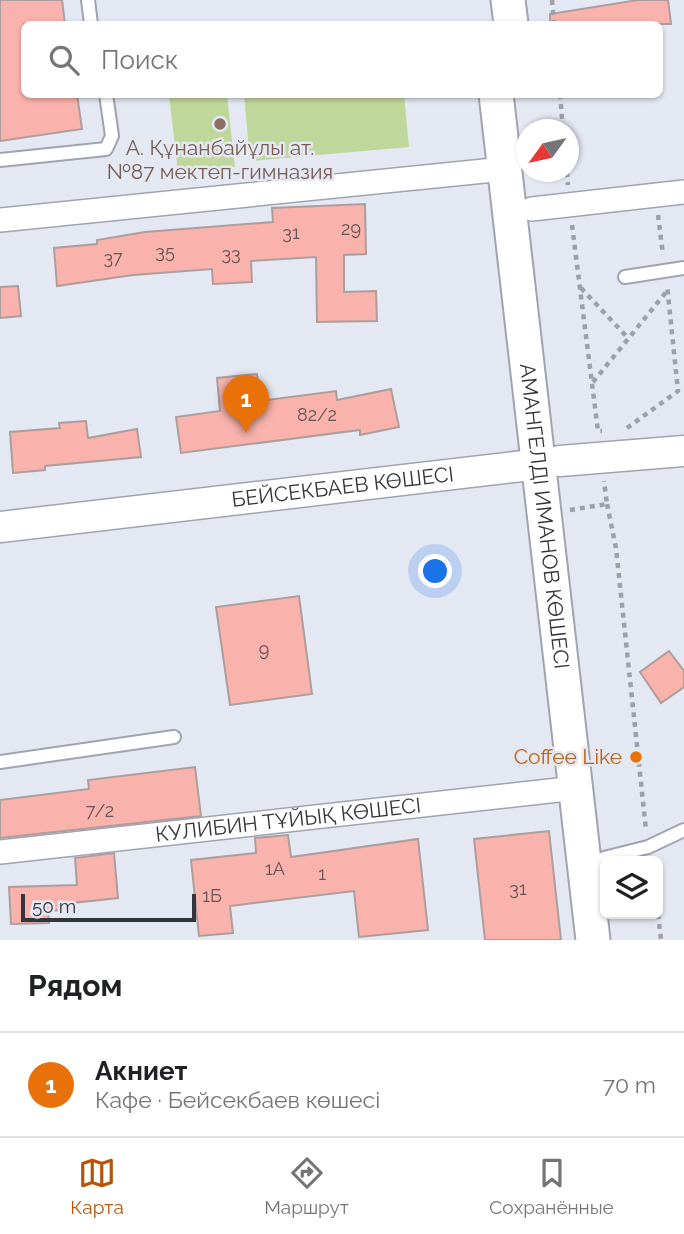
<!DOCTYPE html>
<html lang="ru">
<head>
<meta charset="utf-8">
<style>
	:root { --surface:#fff; --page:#f6f6f6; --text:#202124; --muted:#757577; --line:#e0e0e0; --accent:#b45309 }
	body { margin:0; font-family:Raleway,sans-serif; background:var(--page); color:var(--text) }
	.controls { position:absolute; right:21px; bottom:21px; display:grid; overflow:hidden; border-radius:10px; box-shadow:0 2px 5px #0004 }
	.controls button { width:63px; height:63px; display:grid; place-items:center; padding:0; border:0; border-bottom:2px solid var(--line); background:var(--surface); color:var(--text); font:35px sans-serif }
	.compass { position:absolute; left:516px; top:119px; width:63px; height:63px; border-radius:50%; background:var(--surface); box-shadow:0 2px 5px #0004; rotate:237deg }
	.scale { position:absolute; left:21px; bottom:18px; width:175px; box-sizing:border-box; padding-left:7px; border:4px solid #34353a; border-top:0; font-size:19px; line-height:24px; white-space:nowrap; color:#34353a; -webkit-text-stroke:5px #e4e8f3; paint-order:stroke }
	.you { position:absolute; left:436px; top:572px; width:24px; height:24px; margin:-18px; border:5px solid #fff; border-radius:50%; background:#1a73e8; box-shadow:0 0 0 10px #1a73e833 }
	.badge { display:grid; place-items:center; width:46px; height:46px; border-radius:50%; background:var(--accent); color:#fff; font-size:23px; font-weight:700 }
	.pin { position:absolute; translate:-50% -58px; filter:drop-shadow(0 2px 4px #0008) }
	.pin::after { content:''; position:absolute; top:37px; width:24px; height:21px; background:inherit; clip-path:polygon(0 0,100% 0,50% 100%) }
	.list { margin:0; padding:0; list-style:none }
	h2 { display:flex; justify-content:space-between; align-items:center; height:91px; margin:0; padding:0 28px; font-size:30px }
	h2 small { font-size:23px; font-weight:400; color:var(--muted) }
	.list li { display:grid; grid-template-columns:46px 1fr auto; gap:21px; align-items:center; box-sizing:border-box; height:105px; padding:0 28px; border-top:2px solid var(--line) }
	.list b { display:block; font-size:26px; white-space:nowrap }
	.list p { margin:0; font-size:23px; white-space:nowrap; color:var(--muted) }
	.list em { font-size:23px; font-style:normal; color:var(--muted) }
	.icon { flex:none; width:38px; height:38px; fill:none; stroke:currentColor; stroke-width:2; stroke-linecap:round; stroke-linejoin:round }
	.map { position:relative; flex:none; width:684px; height:940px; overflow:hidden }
	.search { position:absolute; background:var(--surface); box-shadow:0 2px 5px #0004; left:21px; right:21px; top:21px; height:77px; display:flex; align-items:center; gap:18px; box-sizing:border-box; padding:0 24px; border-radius:10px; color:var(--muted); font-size:26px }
	.sheet { height:196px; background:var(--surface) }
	nav { display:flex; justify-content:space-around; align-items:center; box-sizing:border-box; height:98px; border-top:2px solid var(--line); background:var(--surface); font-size:19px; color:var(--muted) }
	nav a { display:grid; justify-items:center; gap:4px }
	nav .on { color:var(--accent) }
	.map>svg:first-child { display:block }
	.green { fill:#c0d79b }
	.building { fill:#fab2ac; stroke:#ac9e9d; stroke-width:2 }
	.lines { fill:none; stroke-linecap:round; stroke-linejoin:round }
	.service-casing { stroke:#a1a4af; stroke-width:16 }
	.minor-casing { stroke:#a1a4af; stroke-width:26 }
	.tertiary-casing { stroke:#a1a4af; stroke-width:33 }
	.secondary-casing { stroke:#a1a4af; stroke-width:37 }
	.path { stroke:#9ea0a9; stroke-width:4.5; stroke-dasharray:5 5; stroke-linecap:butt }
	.service { stroke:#fff; stroke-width:12 }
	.minor { stroke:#fff; stroke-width:23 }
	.tertiary { stroke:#fff; stroke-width:30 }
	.secondary { stroke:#fff; stroke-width:33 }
	.education-dot { fill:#8d6e63; stroke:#e4e8f3; stroke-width:2.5 }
	.food-dot { fill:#e8710a; stroke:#e4e8f3; stroke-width:2.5 }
	.labels { text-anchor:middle; stroke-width:5; stroke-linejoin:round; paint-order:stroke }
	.number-label { font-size:18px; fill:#665456 }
	.education-label { font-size:21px; fill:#785e54; stroke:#e4e8f3 }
	.street-label { font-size:21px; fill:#34353a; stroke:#e4e8f3 }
	.food-label { font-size:21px; fill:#c56008; stroke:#e4e8f3; text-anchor:end }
</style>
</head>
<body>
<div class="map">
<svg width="684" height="940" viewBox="0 0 684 940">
	<rect width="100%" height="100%" fill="#e4e8f3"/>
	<!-- green -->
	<path class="green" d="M 169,95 L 227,95 L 235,167 L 178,173 Z
		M 244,95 L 404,95 L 409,147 L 250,161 Z"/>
	<!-- building -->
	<path class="building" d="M 0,0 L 62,0 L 65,24 L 24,24 L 24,94 L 77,94 L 82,129 L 0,141 Z
		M 638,0 L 668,0 L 671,24 L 550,24 L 550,14 Z
		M 365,204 L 366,254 L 344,255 L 344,292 L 376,291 L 377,321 L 317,322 L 316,257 L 251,261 L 252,282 L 213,284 L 212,269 L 133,275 L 57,286 L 54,248 L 97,244 L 97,240 L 145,232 L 273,222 L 272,208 Z
		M 18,286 L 21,316 L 0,318 L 0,287 Z
		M 257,374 L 260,401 L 336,391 L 337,400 L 391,389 L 399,427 L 360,435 L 360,430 L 181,453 L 176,417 L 220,411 L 217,378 Z
		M 86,421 L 88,438 L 137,429 L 141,457 L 45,466 L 45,470 L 13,473 L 10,432 L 60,428 L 59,423 Z
		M 299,596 L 312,694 L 230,705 L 216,607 Z
		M 669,651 L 684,671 L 684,687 L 661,703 L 640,672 Z
		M 195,767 L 201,816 L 0,838 L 0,800 L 89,789 L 88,780 Z
		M 549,831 L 561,940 L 485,940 L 474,839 Z
		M 288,835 L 291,857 L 418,839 L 428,930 L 359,937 L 354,891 L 230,906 L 233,933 L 199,936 L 191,860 L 256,853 L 255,838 Z
		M 114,853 L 118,898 L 63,904 L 63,910 L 48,911 L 49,923 L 11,924 L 9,887 L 77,885 L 75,858 Z"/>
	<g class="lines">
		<!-- service casing -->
		<g class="service-casing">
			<path id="service" d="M 88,0 L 91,24
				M 0,160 L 106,149 L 112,136 L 106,94
				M 625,277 L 684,268
				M 0,762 L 174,737
				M 604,858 L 648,847 L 684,830"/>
		</g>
		<!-- minor casing -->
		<g class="minor-casing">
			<g id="minor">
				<path d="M 532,209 L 684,192"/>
				<path d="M 0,220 L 504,169"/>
				<path id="s1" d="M 0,852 L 576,788"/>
			</g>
		</g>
		<!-- tertiary casing -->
		<g class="tertiary-casing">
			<g id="tertiary">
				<path d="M 560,461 L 684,451"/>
				<path id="s2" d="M 0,527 L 540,464"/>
			</g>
		</g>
		<!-- secondary casing -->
		<g class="secondary-casing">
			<g id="secondary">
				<path d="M 508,0 L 511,24"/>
				<path id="s3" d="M 496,94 L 593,940"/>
			</g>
		</g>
		<!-- path -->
		<path class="path" d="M 552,0 L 554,24
			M 560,94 L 563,130
			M 567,172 L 568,185
			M 658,215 L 663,255
			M 572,225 L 598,431 L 602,431
			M 581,288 L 628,338
			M 593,382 L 667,291
			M 627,428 L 678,391 L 667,285
			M 607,504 L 616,548 L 646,830
			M 570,510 L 607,504 L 604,481
			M 658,914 L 661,940"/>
		<!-- service -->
		<use href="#service" class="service"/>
		<!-- minor -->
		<use href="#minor" class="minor"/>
		<!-- tertiary -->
		<use href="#tertiary" class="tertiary"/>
		<!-- secondary -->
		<use href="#secondary" class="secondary"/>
	</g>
	<!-- markers -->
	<circle class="education-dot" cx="220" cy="124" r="7"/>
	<circle class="food-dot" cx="636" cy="757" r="7"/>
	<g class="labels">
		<!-- number labels -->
		<g class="number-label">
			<text x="351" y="235">29</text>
			<text x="291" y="239">31</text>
			<text x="165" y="258">35</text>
			<text x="231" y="260">33</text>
			<text x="113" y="264">37</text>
			<text x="317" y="421">82/2</text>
			<text x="264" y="656">9</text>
			<text x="100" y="817">7/2</text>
			<text x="275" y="875">1А</text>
			<text x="322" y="880">1</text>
			<text x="518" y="895">31</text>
			<text x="212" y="902">1Б</text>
		</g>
		<!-- education labels -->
		<g class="education-label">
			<text x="220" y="155">А. Құнанбайұлы ат.<tspan x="220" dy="24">№87 мектеп-гимназия</tspan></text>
		</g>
		<!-- street labels -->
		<g class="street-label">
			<text dy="7" stroke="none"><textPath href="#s2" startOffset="345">БЕЙСЕКБАЕВ КӨШЕСІ</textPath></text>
			<text dy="7" stroke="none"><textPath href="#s3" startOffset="425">АМАНГЕЛДІ ИМАНОВ КӨШЕСІ</textPath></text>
			<text dy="7" stroke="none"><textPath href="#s1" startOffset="290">КУЛИБИН ТҰЙЫҚ КӨШЕСІ</textPath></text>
		</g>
		<!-- food labels -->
		<g class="food-label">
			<text x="622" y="764">Coffee Like</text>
		</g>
	</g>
</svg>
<div class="controls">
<button><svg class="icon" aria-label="layers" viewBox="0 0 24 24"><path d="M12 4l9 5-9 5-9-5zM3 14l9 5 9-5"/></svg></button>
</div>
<svg class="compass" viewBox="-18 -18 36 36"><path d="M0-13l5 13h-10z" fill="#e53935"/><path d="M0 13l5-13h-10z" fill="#757577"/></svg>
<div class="scale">50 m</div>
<div class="you"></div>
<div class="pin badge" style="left:246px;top:433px;background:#e8710a">1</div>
<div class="search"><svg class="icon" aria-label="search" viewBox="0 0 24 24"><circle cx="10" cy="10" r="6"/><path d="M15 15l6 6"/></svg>Поиск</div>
</div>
<section class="sheet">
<h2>Рядом<small></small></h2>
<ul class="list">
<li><span class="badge" style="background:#e8710a">1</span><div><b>Акниет</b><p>Кафе · Бейсекбаев көшесі</p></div><em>70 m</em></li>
</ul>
</section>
<nav>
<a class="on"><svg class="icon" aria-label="map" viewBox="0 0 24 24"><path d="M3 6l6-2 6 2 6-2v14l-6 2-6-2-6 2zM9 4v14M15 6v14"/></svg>Карта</a>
<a><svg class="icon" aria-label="directions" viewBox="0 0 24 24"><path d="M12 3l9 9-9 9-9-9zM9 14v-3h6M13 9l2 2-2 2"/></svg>Маршрут</a>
<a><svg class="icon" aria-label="saved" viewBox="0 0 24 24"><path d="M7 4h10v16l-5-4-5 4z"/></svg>Сохранённые</a>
</nav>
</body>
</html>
